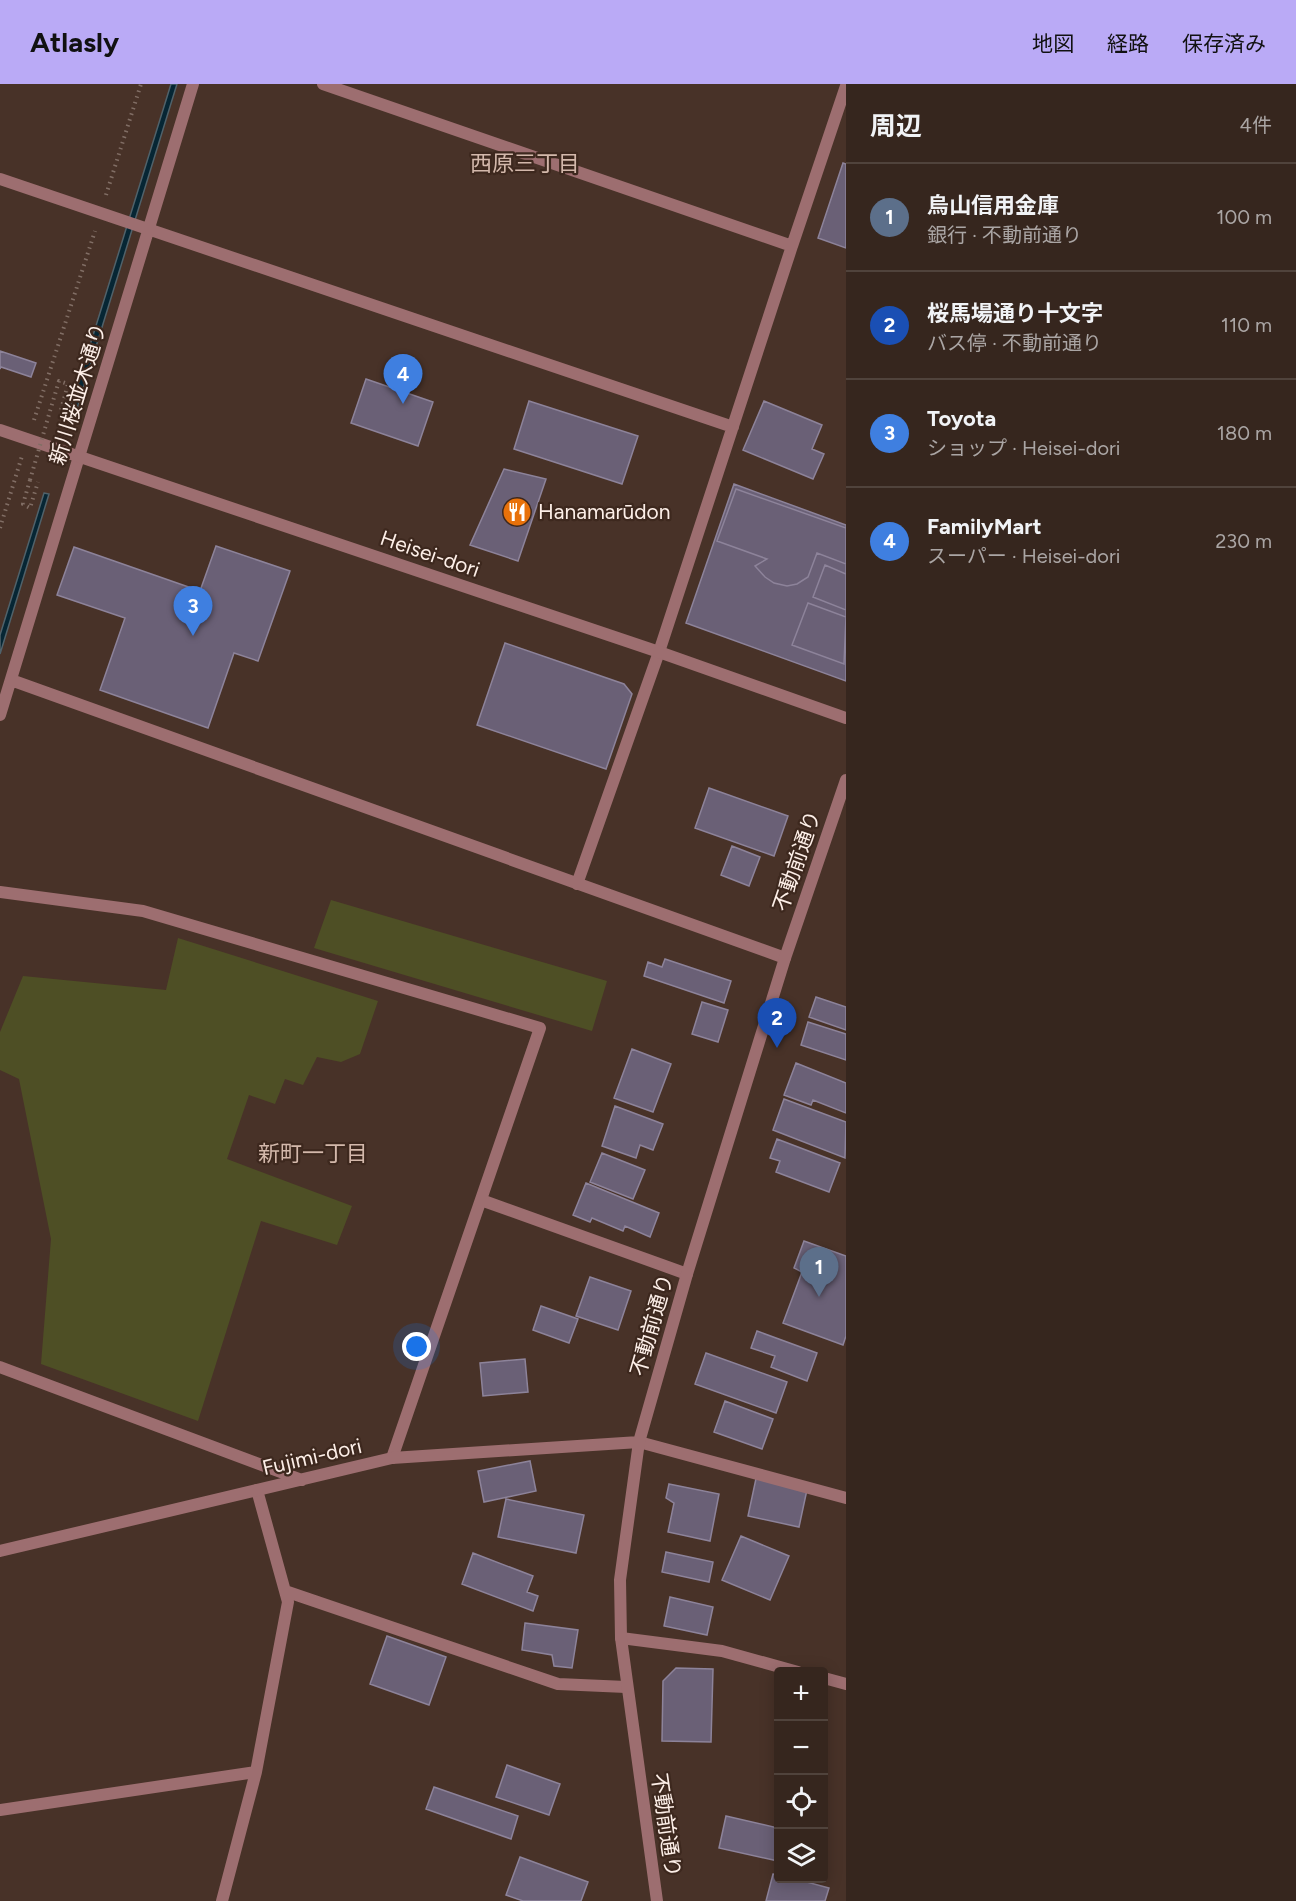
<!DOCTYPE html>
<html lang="ja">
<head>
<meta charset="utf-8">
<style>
	:root { --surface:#36261e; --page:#3d2e27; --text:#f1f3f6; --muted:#aaa5a4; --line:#50433c; --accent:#baaaf6 }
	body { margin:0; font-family:Figtree,"Noto Sans JP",sans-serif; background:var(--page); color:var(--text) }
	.controls { position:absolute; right:18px; bottom:18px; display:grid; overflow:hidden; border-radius:6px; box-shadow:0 3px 15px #0003 }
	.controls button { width:54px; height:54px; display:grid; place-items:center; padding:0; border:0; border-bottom:2px solid var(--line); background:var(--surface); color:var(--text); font:30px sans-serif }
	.you { position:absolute; left:417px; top:1263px; width:21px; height:21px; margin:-15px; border:4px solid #fff; border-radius:50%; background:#1a73e8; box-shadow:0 0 0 9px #1a73e833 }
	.badge { display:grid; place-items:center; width:39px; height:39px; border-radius:50%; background:var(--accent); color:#fff; font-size:20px; font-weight:700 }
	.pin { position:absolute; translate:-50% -50px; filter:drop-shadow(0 2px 3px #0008) }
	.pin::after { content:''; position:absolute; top:32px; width:21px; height:18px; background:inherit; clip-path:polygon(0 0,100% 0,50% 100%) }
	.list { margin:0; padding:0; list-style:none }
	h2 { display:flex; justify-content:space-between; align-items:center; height:78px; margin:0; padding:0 24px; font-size:26px }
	h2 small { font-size:20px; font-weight:400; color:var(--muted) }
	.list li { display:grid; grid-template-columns:39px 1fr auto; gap:18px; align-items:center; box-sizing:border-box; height:108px; padding:0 24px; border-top:2px solid var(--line) }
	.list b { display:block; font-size:22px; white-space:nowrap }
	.list p { margin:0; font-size:20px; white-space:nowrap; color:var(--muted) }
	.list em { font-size:20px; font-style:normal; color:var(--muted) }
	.icon { flex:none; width:33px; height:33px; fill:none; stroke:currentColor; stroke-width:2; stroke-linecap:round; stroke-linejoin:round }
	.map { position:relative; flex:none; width:846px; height:1817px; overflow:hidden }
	header { display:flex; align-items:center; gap:36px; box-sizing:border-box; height:84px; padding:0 30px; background:var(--accent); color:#111 }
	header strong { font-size:28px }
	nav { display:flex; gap:33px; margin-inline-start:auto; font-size:21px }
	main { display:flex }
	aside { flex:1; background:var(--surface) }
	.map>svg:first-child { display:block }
	.green { fill:#4e4f25 }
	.water { fill:#062634; stroke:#50626a; stroke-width:1.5 }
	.building { fill:#6a6076; stroke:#8d839a; stroke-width:1.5 }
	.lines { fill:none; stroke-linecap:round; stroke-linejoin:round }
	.path { stroke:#816e65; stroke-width:4; stroke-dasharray:1.5 4.5; stroke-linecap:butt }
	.service { stroke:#9d6e70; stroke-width:12 }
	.minor { stroke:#9d6e70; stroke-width:12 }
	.tertiary { stroke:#9d6e70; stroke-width:12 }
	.path-bridge { stroke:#816e65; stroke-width:4; stroke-dasharray:1.5 4.5; stroke-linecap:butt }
	.labels { text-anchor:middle; stroke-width:4.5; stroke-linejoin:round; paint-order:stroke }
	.street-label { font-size:21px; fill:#fdefe8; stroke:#3d281e }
	.poi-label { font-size:21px; fill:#fdefe8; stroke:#3d281e; text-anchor:start }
	.neighbourhood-label { font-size:22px; fill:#d3b8ab; stroke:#3d281e }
</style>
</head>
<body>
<header>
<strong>Atlasly</strong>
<nav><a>地図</a><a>経路</a><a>保存済み</a></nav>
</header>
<main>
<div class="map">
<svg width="846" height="1817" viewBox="0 0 846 1817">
	<rect width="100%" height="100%" fill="#483228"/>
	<!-- green -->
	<path class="green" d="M 331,816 L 607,897 L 592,947 L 314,864 Z
		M 178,854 L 378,917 L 360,970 L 341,978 L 317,973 L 303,1001 L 285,995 L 275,1020 L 249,1011 L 227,1075 L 352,1122 L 337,1161 L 261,1137 L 198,1337 L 41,1280 L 51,1155 L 19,995 L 0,986 L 0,948 L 23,892 L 166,906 Z"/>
	<!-- water -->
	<path class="water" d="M 171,0 L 177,0 L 74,334 L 68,332 Z
		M 44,409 L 49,410 L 0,570 L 0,551 Z"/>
	<!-- building -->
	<path class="building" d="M 843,79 L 846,80 L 846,164 L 818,154 Z
		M 0,267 L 36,279 L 31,293 L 1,283 L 0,285 Z
		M 366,295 L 433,318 L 418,362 L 351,339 Z
		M 529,317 L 638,352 L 622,400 L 514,365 Z
		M 764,317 L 822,341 L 812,365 L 824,370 L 813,395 L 743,366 Z
		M 504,385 L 546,395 L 518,477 L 470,461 Z
		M 734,400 L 846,441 L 846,597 L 686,539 Z
		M 736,405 L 846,444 L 846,480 L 817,469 L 808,493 L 797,500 L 787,502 L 774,499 L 765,493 L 755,482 L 767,475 L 717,457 Z
		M 216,462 L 290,487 L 258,577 L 234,569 L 208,644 L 100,606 L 125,534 L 57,511 L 74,463 L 200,507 Z
		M 825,481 L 846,490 L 846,526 L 813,513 Z
		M 808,519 L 846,533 L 844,580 L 792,561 Z
		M 505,559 L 624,600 L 632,610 L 606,685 L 477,641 Z
		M 709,704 L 788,732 L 774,772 L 695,744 Z
		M 732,762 L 760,773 L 749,802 L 721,791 Z
		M 665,875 L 731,897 L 724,919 L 644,892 L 648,878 L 662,883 Z
		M 816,913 L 846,923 L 846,946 L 809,933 Z
		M 702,918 L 728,926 L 718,958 L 692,950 Z
		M 808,938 L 846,950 L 846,976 L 801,961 Z
		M 632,965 L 671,980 L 653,1028 L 614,1014 Z
		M 796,979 L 846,999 L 846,1029 L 813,1016 L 811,1021 L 784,1011 Z
		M 784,1015 L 846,1038 L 845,1074 L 773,1046 Z
		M 615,1022 L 663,1040 L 653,1066 L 640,1061 L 636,1074 L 602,1062 Z
		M 777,1055 L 840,1079 L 829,1108 L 776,1088 L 780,1077 L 770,1074 Z
		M 602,1069 L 645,1086 L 633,1115 L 590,1098 Z
		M 586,1099 L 659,1129 L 650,1153 L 625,1142 L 623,1147 L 592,1134 L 590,1138 L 573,1131 Z
		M 804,1157 L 846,1172 L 846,1252 L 843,1261 L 783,1239 L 802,1188 L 794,1184 Z
		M 590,1193 L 631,1207 L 618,1246 L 576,1232 Z
		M 541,1222 L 578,1235 L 569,1259 L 533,1246 Z
		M 757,1247 L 817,1269 L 807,1297 L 771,1283 L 775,1272 L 751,1264 Z
		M 706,1269 L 787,1298 L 776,1329 L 695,1300 Z
		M 525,1275 L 528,1308 L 483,1312 L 480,1279 Z
		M 725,1317 L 773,1335 L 762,1365 L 714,1348 Z
		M 530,1377 L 536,1407 L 484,1418 L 478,1387 Z
		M 757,1390 L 808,1401 L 799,1443 L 748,1432 Z
		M 669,1400 L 719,1410 L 710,1457 L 668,1448 L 674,1419 L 666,1414 Z
		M 506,1415 L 584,1431 L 576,1469 L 498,1453 Z
		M 741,1452 L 789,1472 L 770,1516 L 722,1496 Z
		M 666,1468 L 713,1478 L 709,1498 L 662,1488 Z
		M 473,1469 L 533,1492 L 527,1508 L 538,1512 L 533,1527 L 462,1500 Z
		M 670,1513 L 713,1523 L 707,1551 L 664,1542 Z
		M 525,1539 L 578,1546 L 572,1584 L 554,1582 L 552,1571 L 522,1566 Z
		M 387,1552 L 446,1573 L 429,1621 L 370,1600 Z
		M 676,1584 L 713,1585 L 711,1658 L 662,1657 L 663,1597 Z
		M 507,1681 L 560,1700 L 549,1731 L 496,1713 Z
		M 434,1703 L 518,1732 L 511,1755 L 426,1725 Z
		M 726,1732 L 778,1744 L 778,1777 L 719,1764 Z
		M 520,1773 L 588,1798 L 581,1817 L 523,1817 L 506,1811 Z
		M 773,1790 L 778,1791 L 778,1794 L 792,1794 L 829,1804 L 825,1817 L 766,1817 Z"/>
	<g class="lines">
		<!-- path -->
		<path class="path" d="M 106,111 L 141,0
			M 50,327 L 59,297 L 68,300 L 61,326
			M 34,336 L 95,147
			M 30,396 L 23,420 L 30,424 L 38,398
			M 0,444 L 22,372"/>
		<!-- service -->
		<path class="service" d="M 639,1358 L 846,1414"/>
		<!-- minor -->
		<path class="minor" d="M 323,0 L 792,162 L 659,568 L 577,800
			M 0,95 L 733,343
			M 792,162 L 846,2
			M 11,596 L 785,874
			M 0,631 L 193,0
			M 0,808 L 143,827 L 540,944 L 392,1374
			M 481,1116 L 687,1190
			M 285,1507 L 558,1600 L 626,1603
			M 621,1554 L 722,1567 L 798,1588
			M 824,1594 L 846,1600
			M 0,1726 L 256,1688
			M 222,1817 L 256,1688 L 288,1518 L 257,1406"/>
		<!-- tertiary -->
		<path class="tertiary" d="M 0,346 L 659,568 L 846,634
			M 0,1283 L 302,1396
			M 0,1467 L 392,1374 L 639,1358
			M 657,1817 L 621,1554 L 620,1496 L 639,1358 L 687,1190 L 785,874 L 846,696"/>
		<!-- path-bridge -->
		<path class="path-bridge" d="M 30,396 L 50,327"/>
	</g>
	<!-- icons -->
	<defs>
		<g id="restaurant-disc" transform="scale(1.5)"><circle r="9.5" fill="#e8710a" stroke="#3d281e"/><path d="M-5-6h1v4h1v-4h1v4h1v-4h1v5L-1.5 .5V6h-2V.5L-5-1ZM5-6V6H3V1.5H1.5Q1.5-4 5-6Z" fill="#fff"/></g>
	</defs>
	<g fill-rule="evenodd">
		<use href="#restaurant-disc" x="517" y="428"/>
	</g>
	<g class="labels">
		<!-- street labels -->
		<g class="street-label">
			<text transform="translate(78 310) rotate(-73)" y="7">新川桜並木通り</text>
			<text transform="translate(430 470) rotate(19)" y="7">Heisei-dori</text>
			<text transform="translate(797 777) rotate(-71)" y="7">不動前通り</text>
			<text transform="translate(652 1241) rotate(-74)" y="7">不動前通り</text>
			<text transform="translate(312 1373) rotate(-13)" y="7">Fujimi-dori</text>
			<text transform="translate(666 1741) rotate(82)" y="7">不動前通り</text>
		</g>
		<!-- poi labels -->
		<g class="poi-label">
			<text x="538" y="435">Hanamarūdon</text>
		</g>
		<!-- neighbourhood labels -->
		<g class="neighbourhood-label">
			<text x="525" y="87">西原三丁目</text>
			<text x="313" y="1077">新町一丁目</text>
		</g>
	</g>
</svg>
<div class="controls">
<button>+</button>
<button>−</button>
<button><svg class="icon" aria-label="locate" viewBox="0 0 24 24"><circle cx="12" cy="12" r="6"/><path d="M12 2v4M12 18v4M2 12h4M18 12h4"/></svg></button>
<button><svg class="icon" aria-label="layers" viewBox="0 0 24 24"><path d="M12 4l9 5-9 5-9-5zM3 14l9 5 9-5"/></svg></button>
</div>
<div class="you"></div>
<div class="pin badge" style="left:819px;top:1213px;background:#5c6f8a">1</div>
<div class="pin badge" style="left:777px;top:964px;background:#1a4fb4">2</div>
<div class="pin badge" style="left:193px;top:552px;background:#3f7fe0">3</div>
<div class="pin badge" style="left:403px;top:320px;background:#3f7fe0">4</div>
</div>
<aside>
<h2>周辺<small>4件</small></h2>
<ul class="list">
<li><span class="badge" style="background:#5c6f8a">1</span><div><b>烏山信用金庫</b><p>銀行 · 不動前通り</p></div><em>100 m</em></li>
<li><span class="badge" style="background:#1a4fb4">2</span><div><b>桜馬場通り十文字</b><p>バス停 · 不動前通り</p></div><em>110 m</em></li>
<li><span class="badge" style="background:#3f7fe0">3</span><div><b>Toyota</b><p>ショップ · Heisei-dori</p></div><em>180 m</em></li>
<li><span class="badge" style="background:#3f7fe0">4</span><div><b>FamilyMart</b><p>スーパー · Heisei-dori</p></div><em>230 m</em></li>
</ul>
</aside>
</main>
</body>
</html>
